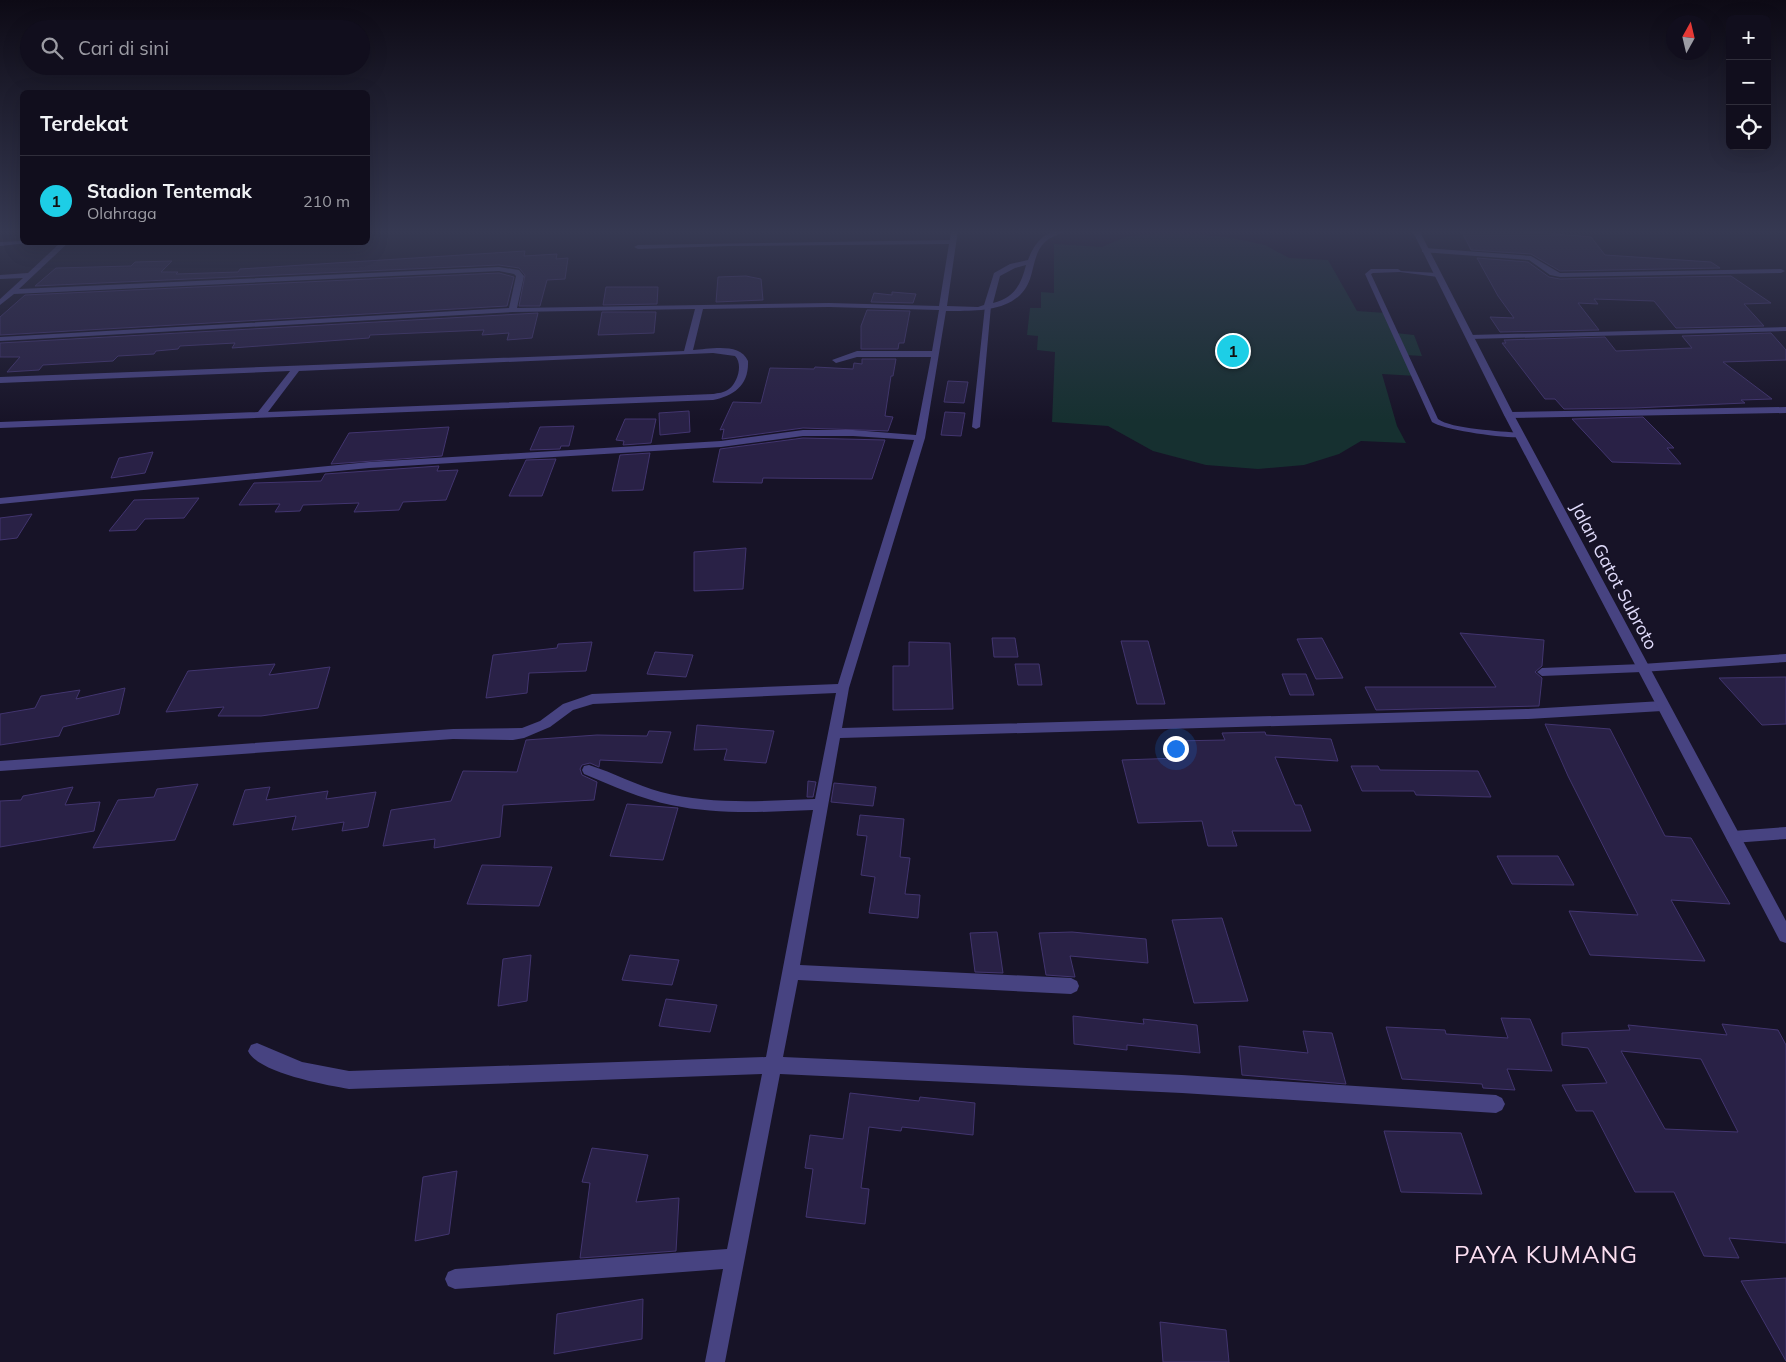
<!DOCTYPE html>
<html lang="id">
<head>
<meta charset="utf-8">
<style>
	:root { --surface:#110e1d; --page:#1e1c2a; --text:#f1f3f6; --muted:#9c9ca4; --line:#302e3b; --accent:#1dcee6 }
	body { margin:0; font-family:Mulish,sans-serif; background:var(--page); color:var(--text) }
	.controls { position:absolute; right:15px; top:15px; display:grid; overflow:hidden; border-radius:8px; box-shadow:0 5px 20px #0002 }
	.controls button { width:45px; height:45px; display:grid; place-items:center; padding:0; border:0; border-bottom:1px solid var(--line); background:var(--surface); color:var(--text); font:25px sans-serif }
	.compass { position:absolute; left:1666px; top:15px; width:45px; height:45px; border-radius:50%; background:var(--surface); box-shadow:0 5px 20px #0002; rotate:8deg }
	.you { position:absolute; left:1175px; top:748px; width:18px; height:18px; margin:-12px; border:4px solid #fff; border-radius:50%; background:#1a73e8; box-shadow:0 0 0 8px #1a73e833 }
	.badge { display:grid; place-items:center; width:32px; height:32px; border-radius:50%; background:var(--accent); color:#111; font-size:16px; font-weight:700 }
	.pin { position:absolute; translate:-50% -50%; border:2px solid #fff; box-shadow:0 1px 5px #0006 }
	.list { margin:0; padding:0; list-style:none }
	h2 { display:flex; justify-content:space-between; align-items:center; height:65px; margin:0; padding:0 20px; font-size:21px }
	h2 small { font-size:16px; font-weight:400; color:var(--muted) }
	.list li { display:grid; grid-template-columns:32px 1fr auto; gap:15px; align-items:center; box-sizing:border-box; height:90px; padding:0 20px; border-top:1px solid var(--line) }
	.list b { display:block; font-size:19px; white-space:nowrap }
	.list p { margin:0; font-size:16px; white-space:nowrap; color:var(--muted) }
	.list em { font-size:16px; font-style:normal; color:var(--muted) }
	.icon { flex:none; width:28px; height:28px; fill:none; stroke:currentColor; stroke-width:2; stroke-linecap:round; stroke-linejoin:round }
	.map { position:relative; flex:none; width:1786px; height:1362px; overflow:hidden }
	.search { position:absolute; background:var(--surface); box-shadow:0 5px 20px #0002; left:20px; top:20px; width:350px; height:55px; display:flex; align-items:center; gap:12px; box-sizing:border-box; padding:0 18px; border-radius:28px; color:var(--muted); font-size:19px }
	.panel { position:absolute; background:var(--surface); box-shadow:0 5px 20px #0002; left:20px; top:90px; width:350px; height:155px; border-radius:8px }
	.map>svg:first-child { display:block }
	.green { fill:#163030 }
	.building { fill:#292146; stroke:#42356f; fill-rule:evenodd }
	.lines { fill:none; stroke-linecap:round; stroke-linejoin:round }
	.service { fill:#474381; fill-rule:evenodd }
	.minor { fill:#474381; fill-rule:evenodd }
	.tertiary { fill:#474381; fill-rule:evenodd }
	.labels { text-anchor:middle; stroke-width:4; stroke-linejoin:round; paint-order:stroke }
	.street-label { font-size:18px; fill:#e1dcfb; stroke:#171327 }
	.near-quarter-label { font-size:24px; letter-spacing:1px; fill:#fbdef0; stroke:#171327 }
</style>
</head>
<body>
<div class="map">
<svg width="1786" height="1362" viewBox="0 0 1786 1362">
	<rect width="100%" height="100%" fill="#171327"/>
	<!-- green -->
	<path class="green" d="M 1159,233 L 1196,234 L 1232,238 L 1265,245 L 1289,258 L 1328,260 L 1357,311 L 1386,313 L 1395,333 L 1414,335 L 1422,356 L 1406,355 L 1417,376 L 1382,374 L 1397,426 L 1406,443 L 1361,441 L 1339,454 L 1304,465 L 1258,469 L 1206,465 L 1153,451 L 1108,426 L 1052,422 L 1055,352 L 1037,350 L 1038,336 L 1027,335 L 1030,308 L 1041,308 L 1041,292 L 1054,293 L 1054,244 L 1102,247 L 1125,237 Z"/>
	<!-- building -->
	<path class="building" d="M 1461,230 L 1509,230 L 1591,237 L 1605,255 L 1711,262 L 1720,268 L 1560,271 L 1531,254 L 1471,250 Z
		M 525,251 L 524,256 L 557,254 L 556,259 L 568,258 L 565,279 L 547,280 L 540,306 L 519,306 L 525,275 L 519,268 L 499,265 L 35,286 L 56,268 L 131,266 L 135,262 L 172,261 L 161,272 L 178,272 L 176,274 L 238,272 L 240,269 Z
		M 1477,258 L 1528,262 L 1549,277 L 1560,279 L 1731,276 L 1771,303 L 1744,304 L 1764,326 L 1676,328 L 1654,301 L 1594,299 L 1598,304 L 1578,303 L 1599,330 L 1500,332 L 1490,317 L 1514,318 L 1498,296 Z
		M 499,273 L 514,277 L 507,306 L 0,335 L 0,317 L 25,295 Z
		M 746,276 L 761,279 L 763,300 L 716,302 L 718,277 Z
		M 606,287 L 658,287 L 657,304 L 603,305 Z
		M 892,292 L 916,294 L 913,303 L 871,302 L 874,293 L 892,295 Z
		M 867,310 L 910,311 L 904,343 L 899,343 L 898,349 L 861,349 L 861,326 Z
		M 602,312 L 656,312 L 654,333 L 598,335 Z
		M 538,313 L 532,338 L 507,340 L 509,333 L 482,335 L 484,330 L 370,335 L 369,338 L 232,348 L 235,343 L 180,346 L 178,349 L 156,351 L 154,354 L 118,356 L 113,361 L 43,365 L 39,370 L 7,372 L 20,357 L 0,357 L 0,343 Z
		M 1771,333 L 1786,350 L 1786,360 L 1723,362 L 1772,399 L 1741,400 L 1745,403 L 1634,408 L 1564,409 L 1555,399 L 1545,399 L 1502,343 L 1506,343 L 1504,340 L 1605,337 L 1616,351 L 1692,348 L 1682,336 Z
		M 862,359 L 896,359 L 893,376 L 891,376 L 885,416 L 893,417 L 888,431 L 803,428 L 722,439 L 724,429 L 720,430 L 733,402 L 761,403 L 770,368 L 814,369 L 815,367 L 853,369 L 854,363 L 862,364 Z
		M 948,381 L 968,382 L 964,403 L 944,402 Z
		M 689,411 L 690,432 L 660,435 L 659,413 Z
		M 945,412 L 965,413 L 961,436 L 941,435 Z
		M 1643,417 L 1674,448 L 1667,448 L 1681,464 L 1612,462 L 1572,419 Z
		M 625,419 L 656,419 L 651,443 L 623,445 L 624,441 L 616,440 Z
		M 574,426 L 569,446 L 561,446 L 560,449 L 530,450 L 540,427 Z
		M 449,427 L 442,456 L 331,464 L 349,433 Z
		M 803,438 L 885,440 L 872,479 L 763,478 L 762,483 L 713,482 L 720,449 Z
		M 153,452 L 145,473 L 111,478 L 119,458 Z
		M 650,453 L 643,490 L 612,491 L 620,455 Z
		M 556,459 L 542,496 L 509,496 L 526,460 Z
		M 439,466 L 437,471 L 458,470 L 446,500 L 403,502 L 399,510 L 354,512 L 359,503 L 303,505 L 300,511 L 275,512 L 280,504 L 239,505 L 254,483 L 321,481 L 325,474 Z
		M 199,498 L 184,518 L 145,519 L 136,530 L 109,531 L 134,500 Z
		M 32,514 L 17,538 L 0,540 L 0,518 Z
		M 746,548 L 743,589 L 694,591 L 694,552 Z
		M 1460,633 L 1544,640 L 1542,666 L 1535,672 L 1542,678 L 1539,706 L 1376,710 L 1365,687 L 1496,687 Z
		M 992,638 L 1015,638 L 1018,657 L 994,657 Z
		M 1322,638 L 1343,678 L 1316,679 L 1297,639 Z
		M 1121,641 L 1148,641 L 1165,704 L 1137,704 Z
		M 592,642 L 586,671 L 529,673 L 527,693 L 486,698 L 493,655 L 557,648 L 558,644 Z
		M 909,642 L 950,643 L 953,709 L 893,710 L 893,666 L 909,666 Z
		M 655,652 L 693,655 L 686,677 L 647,674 Z
		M 275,664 L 269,675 L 330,667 L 318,708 L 261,716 L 218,716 L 224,707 L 166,712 L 188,671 Z
		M 1015,664 L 1039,664 L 1042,685 L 1018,685 Z
		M 1282,674 L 1306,674 L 1314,695 L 1290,695 Z
		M 1786,677 L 1786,724 L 1762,725 L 1719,678 Z
		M 125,688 L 119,714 L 63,727 L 59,736 L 0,745 L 0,714 L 35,708 L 41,696 L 80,690 L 76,699 Z
		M 1545,724 L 1610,729 L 1665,836 L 1691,838 L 1730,904 L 1671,900 L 1705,961 L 1590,955 L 1569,911 L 1638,915 L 1568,776 Z
		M 697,725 L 774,731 L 766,763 L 724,760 L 727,749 L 694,750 Z
		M 649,731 L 671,732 L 662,763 L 600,760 L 599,767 L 590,763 L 582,765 L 580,769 L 582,775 L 597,782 L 594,800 L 503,805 L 500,837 L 434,848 L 435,839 L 383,846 L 391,810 L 451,801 L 463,771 L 517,772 L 526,740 L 597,735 L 647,736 Z
		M 1265,732 L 1266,735 L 1331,739 L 1338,761 L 1275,757 L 1295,805 L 1301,805 L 1311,831 L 1232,831 L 1237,846 L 1208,846 L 1202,821 L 1138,823 L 1122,760 L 1180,758 L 1174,741 L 1225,740 L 1222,733 Z
		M 1351,766 L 1378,766 L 1380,770 L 1478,771 L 1491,797 L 1416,795 L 1414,791 L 1362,791 Z
		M 808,781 L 816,782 L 813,797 L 807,797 Z
		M 834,783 L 876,787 L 873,806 L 831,802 Z
		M 198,784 L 175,840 L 93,848 L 118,800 L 154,797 L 157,789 Z
		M 73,787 L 65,805 L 100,802 L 94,831 L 0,847 L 0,801 L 21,800 L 23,796 Z
		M 270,787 L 266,800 L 328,791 L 326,799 L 376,792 L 368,827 L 342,831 L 344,822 L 292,830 L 296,816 L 233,825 L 245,790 Z
		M 627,804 L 678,808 L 663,860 L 610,856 Z
		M 860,815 L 904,819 L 900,857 L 910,858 L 905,894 L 920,895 L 918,918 L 869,913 L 875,877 L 861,875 L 867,836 L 857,835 Z
		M 1497,856 L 1558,856 L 1574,885 L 1512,884 Z
		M 482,865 L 552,867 L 539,906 L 467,904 Z
		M 1222,918 L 1248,1001 L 1194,1003 L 1172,920 Z
		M 997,932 L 1003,973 L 975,972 L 970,933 Z
		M 1072,932 L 1146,939 L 1148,963 L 1070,956 L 1075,977 L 1046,975 L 1039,933 Z
		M 531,955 L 527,1001 L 498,1006 L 503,959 Z
		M 630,955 L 679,960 L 672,985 L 622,980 Z
		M 666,999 L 717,1005 L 710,1032 L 659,1026 Z
		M 1073,1016 L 1144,1024 L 1143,1019 L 1197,1025 L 1200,1053 L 1127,1045 L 1127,1050 L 1074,1044 Z
		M 1501,1018 L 1530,1019 L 1552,1071 L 1507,1069 L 1515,1090 L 1483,1088 L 1482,1084 L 1402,1079 L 1386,1027 L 1445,1030 L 1446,1034 L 1508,1038 Z
		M 1722,1024 L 1778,1030 L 1786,1045 L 1786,1243 L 1729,1238 L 1739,1258 L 1704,1256 L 1674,1192 L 1635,1192 L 1593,1111 L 1576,1111 L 1562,1085 L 1607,1083 L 1588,1048 L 1562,1045 L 1562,1033 L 1630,1030 L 1628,1025 L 1727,1035 ZM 1621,1051 L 1701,1059 L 1738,1132 L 1665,1129 Z
		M 1303,1031 L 1332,1033 L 1346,1084 L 1242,1075 L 1239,1046 L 1308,1053 Z
		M 850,1093 L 919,1101 L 920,1097 L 975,1103 L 973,1135 L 902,1127 L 901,1131 L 869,1127 L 861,1188 L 869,1189 L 865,1224 L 806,1217 L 813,1169 L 805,1168 L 810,1135 L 843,1139 Z
		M 1384,1131 L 1461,1133 L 1482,1194 L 1401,1192 Z
		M 592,1148 L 648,1155 L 636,1202 L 679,1198 L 676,1251 L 580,1258 L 590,1183 L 582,1182 Z
		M 457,1171 L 449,1234 L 415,1241 L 423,1177 Z
		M 1786,1278 L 1786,1361 L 1741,1281 Z
		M 643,1299 L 642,1339 L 554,1354 L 557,1314 Z
		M 1160,1322 L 1226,1330 L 1229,1362 L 1163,1362 Z"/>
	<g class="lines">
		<!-- service -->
		<path class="service" d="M 22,241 L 22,242 L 37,242 L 0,246 L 0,242 Z
			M 1371,269 L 1398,269 L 1401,271 L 1438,273 L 1441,275 L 1438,277 L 1400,272 L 1373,273 L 1371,274 L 1438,419 C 1451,429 1501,431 1520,433 L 1523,433 L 1523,437 C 1507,439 1443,430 1432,422 L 1365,274 Z
			M 988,304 L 991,306 L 980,427 L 976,429 L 972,427 L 985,306 Z
			M 1642,664 L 1647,668 L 1642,672 L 1542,676 L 1537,672 L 1542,668 Z"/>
		<!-- minor -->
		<path class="minor" d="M 951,230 L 958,230 L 947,306 L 978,307 L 984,305 L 994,273 L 1010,264 L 1028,260 C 1035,241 1046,230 1067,230 C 1060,235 1050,236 1044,243 C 1035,252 1034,267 1030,279 C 1018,313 977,311 946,311 L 925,438 L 849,688 L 842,728 L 1528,709 L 1662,701 L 1667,703 L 1668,706 L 1667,709 L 1662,711 L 1528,719 L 840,738 L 800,965 L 1071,978 L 1077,981 L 1079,986 L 1077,991 L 1071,994 L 798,980 L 783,1057 L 1182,1075 L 1496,1095 L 1502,1098 L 1505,1104 L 1502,1110 L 1496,1113 L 1182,1093 L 780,1074 L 725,1362 L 705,1362 L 723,1269 L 455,1289 L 448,1286 L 445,1279 L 448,1272 L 455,1269 L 727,1249 L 762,1074 L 349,1089 C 326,1085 258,1073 248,1051 L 251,1045 L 257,1043 L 302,1062 L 349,1071 L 766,1057 L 813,810 C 766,812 718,815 671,805 C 641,799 613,786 584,774 L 582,770 L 584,766 L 589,765 C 614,773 636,785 661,792 C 711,805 764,801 815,799 L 836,693 L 593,704 L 573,710 L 550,727 L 524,738 L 513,740 L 453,739 L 0,771 L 0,761 L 453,729 L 522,728 L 540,721 L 563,704 L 592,694 L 838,684 L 914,440 L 853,436 L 803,436 L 721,447 L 369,468 L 0,504 L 0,498 L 369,462 L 721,441 L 803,430 L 853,430 L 916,435 L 931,357 L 857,357 L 836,363 L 832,360 L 857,351 L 932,351 L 939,310 L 829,307 L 703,309 L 693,350 C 710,349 740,342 748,361 C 749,385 734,396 713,400 L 0,428 L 0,422 L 258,412 L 290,371 L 0,383 L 0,377 L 684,351 L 695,309 L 513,312 L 0,341 L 0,337 L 509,308 L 516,276 L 514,274 L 499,271 L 14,294 L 0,305 L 0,299 L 23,278 L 0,279 L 0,275 L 28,273 L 61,242 L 69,242 L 19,289 L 499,267 L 519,270 L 524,276 L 517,308 L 829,303 L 939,306 L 949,244 L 728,246 L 638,249 L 634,247 L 638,245 L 950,240 ZM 1026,265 C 1021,285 1014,298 993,303 L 1000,276 L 1015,268 ZM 713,353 L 735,356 C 743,364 738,382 729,389 C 724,393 718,393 713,394 L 268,412 L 299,371 Z
			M 1425,248 L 1531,256 L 1560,273 L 1781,269 L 1785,271 L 1781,273 L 1560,277 L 1550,275 L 1529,260 L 1422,252 L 1422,248 Z
			M 1786,327 L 1786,331 L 1470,339 L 1466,337 L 1470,335 Z
			M 1786,407 L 1786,413 L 1509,418 L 1504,415 L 1509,412 Z
			M 1786,654 L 1786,662 L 1642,672 L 1636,668 L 1642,664 Z
			M 1786,827 L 1786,839 L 1733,843 L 1728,841 L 1726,837 L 1728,833 L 1733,831 Z"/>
		<!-- tertiary -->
		<path class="tertiary" d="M 1412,230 L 1419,230 L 1514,415 L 1786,921 L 1786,943 L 1780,941 L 1504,415 Z"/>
	</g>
	<!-- sky -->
	<linearGradient id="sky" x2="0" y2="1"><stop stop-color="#0d0a15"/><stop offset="0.55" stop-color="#363952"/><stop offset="1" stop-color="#363952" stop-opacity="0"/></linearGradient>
	<rect width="1786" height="421" fill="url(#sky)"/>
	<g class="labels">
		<!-- street labels -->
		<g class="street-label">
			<text transform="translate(1614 576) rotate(62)" y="6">Jalan Gatot Subroto</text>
		</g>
		<!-- near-quarter labels -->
		<g class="near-quarter-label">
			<text x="1546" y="1263">PAYA KUMANG</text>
		</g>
	</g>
</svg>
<div class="controls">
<button>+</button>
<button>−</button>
<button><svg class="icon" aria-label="locate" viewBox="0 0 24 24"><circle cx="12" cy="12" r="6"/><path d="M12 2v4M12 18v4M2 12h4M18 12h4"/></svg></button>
</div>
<svg class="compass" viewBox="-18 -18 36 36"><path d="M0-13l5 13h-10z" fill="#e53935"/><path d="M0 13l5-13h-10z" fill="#9c9ca4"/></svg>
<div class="you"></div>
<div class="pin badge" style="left:1233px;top:351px">1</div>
<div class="search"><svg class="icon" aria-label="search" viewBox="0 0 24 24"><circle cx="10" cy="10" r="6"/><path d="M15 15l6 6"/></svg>Cari di sini</div>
<section class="panel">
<h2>Terdekat<small></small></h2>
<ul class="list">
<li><span class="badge">1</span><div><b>Stadion Tentemak</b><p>Olahraga</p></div><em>210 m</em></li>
</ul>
</section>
</div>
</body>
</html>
